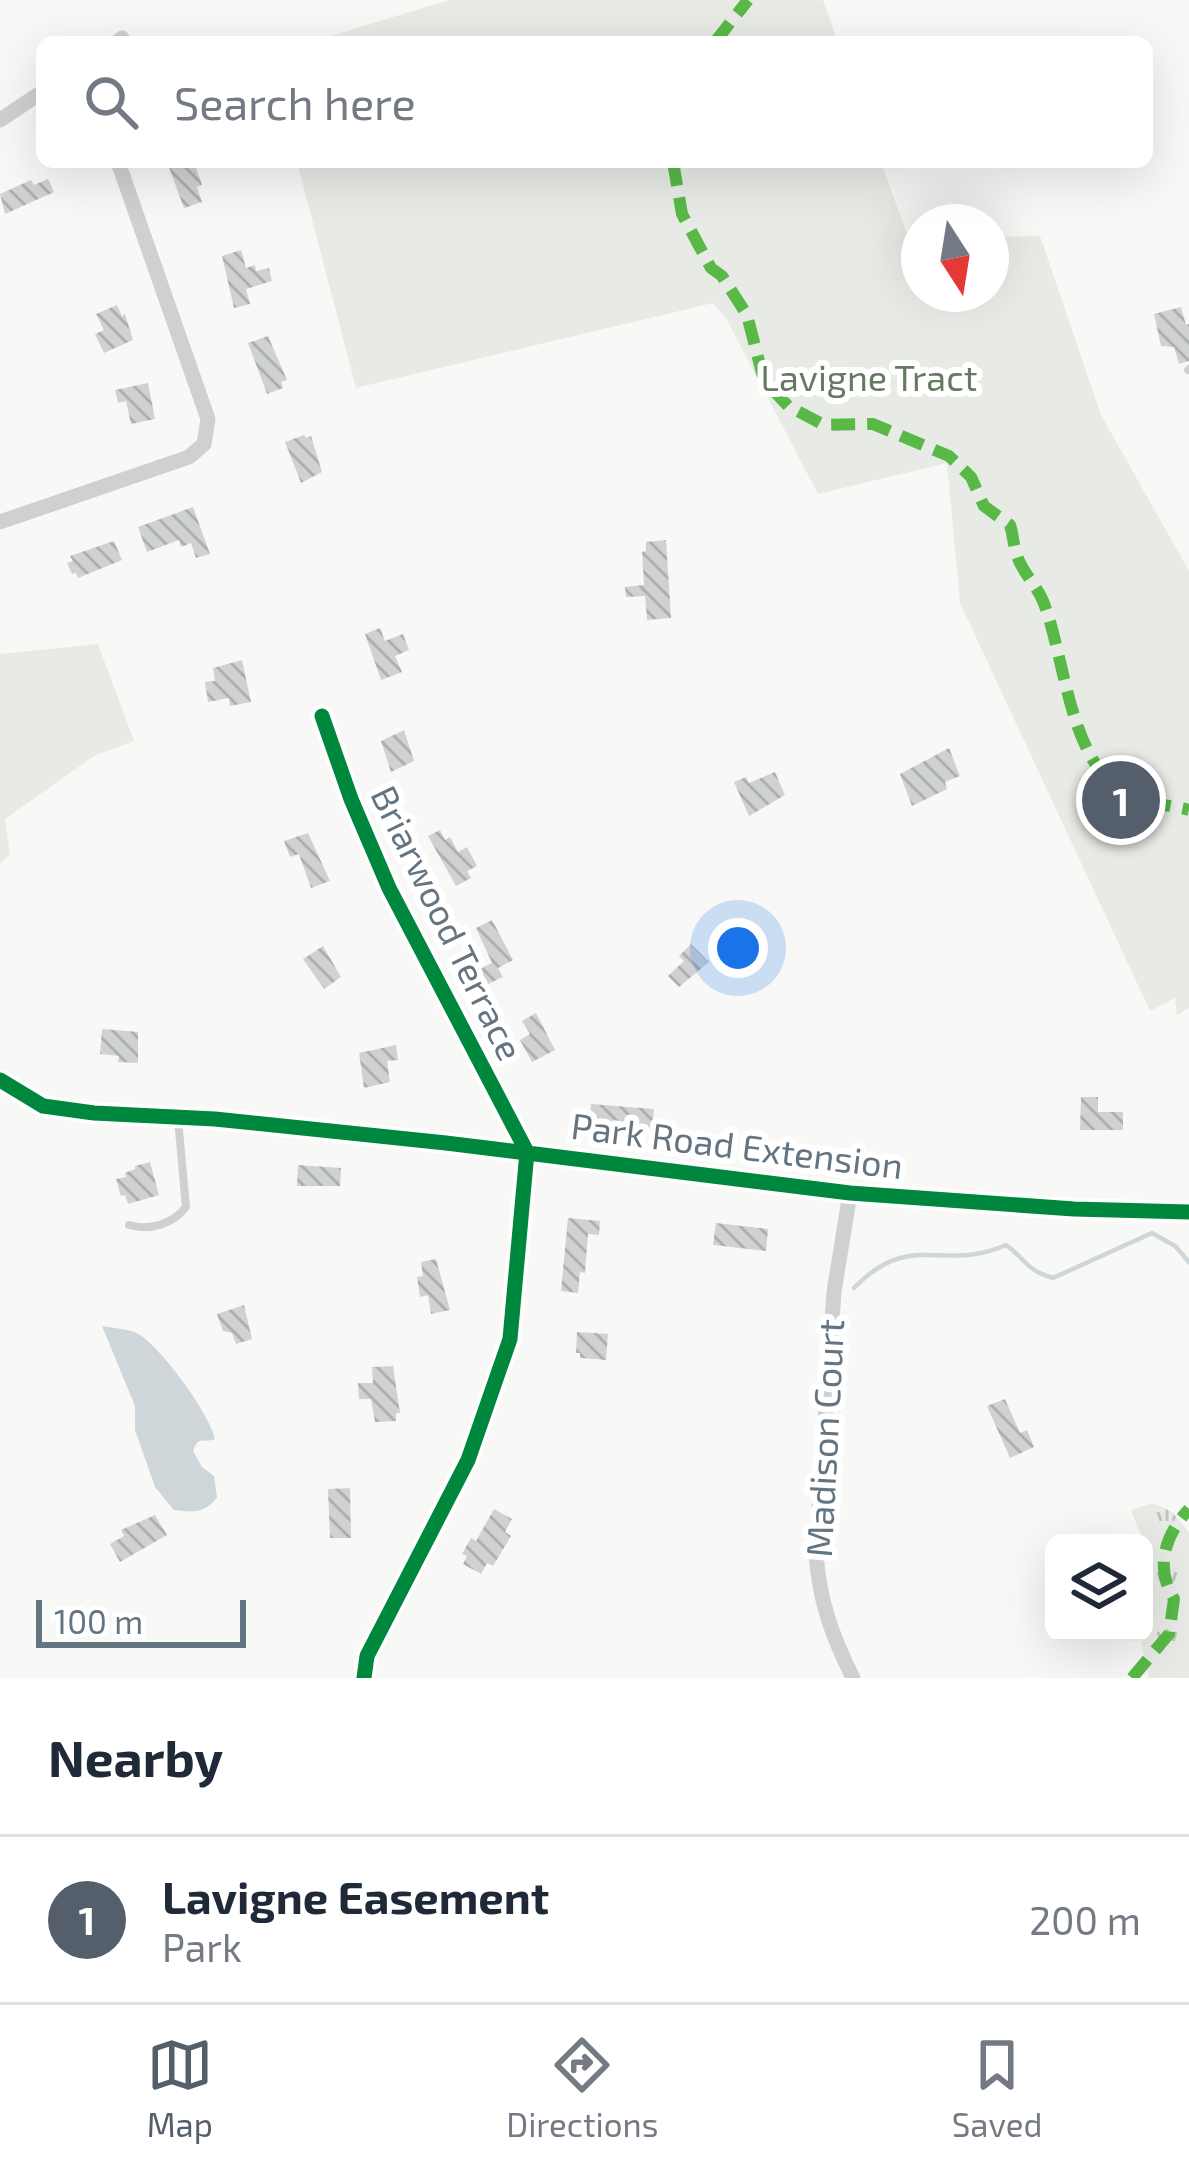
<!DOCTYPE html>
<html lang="en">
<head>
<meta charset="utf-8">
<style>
	:root { --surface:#fff; --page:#f6f6f7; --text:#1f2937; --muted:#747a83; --line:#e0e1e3; --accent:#555f6b }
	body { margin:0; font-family:"Exo 2",sans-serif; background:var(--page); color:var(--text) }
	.controls { position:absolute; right:36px; bottom:36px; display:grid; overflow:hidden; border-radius:18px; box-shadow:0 12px 48px #0002 }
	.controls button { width:108px; height:108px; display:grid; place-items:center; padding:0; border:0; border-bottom:3px solid var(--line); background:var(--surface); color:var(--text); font:60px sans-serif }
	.compass { position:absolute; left:901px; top:204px; width:108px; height:108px; border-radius:50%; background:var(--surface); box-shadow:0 12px 48px #0002; rotate:168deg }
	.scale { position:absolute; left:36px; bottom:30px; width:210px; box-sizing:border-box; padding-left:12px; border:6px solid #647481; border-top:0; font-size:33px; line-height:42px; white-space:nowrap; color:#647481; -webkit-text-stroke:9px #fff; paint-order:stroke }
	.you { position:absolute; left:738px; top:948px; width:42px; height:42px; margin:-30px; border:9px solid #fff; border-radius:50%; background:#1a73e8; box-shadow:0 0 0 18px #1a73e833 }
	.badge { display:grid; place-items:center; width:78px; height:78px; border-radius:50%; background:var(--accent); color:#fff; font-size:39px; font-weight:700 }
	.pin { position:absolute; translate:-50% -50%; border:6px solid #fff; box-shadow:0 3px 12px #0006 }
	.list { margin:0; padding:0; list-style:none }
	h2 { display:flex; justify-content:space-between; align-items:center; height:156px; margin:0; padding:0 48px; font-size:51px }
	h2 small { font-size:39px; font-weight:400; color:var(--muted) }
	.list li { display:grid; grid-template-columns:78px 1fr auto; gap:36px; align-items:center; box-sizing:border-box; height:168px; padding:0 48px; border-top:3px solid var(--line) }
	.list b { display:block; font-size:45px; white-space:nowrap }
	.list p { margin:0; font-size:39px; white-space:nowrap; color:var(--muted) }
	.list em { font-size:39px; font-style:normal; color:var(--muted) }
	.icon { flex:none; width:66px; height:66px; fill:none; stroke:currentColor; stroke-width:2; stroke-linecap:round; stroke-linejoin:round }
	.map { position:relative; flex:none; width:1189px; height:1678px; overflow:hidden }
	.search { position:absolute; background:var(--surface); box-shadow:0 12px 48px #0002; left:36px; right:36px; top:36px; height:132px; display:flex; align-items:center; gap:30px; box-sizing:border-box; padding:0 42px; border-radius:18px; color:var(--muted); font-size:45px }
	.sheet { height:324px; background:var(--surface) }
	nav { display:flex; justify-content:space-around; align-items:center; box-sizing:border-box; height:168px; border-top:3px solid var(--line); background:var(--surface); font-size:33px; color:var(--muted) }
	nav a { display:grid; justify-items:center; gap:6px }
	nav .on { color:var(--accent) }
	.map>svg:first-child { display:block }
	.grass { fill:url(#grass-tufts) }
	.park { fill:#e8ebe5 }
	.water { fill:#ced6d9 }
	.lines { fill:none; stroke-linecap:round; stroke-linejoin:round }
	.stream { stroke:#ced6d9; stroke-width:4.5 }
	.building { fill:url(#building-back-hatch) }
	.service { stroke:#ced0d1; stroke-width:8 }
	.minor { stroke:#ced0d1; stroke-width:15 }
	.tertiary { stroke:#ced0d1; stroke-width:18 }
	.quiet { stroke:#58b947; stroke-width:12; stroke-dasharray:24 12; stroke-linecap:butt }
	.cycleway-casing { stroke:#fff; stroke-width:22 }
	.cycleway { stroke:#00873e; stroke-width:15 }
	.labels { text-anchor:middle; stroke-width:12; stroke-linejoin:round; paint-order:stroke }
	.park-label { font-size:36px; fill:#667963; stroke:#fff }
	.street-label { font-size:36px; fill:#647481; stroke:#fff }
</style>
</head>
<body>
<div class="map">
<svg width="1189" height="1678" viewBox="0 0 1189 1678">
	<defs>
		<pattern id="grass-tufts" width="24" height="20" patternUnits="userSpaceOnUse" patternTransform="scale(3)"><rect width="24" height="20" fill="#e8ebe5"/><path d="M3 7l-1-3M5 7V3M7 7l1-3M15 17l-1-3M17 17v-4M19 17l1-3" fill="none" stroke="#c0c3bf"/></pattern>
		<pattern id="building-back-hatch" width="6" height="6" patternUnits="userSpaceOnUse" patternTransform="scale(3)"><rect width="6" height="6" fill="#d0d2d2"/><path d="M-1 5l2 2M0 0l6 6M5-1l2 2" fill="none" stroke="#acafb0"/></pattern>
	</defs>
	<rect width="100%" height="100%" fill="#f8f8f7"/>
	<!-- grass -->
	<path class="grass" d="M 1153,1503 L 1172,1512 L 1189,1532 L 1189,1678 L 1149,1678 L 1139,1633 L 1144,1633 L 1144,1543 L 1131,1510 Z"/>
	<!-- park -->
	<path class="park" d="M 449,0 L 823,0 L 838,42 L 311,42 Z
		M 297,162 L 881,162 L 909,240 L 919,240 L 919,294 L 991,294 L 991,237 L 1040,236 L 1101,415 L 1189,571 L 1189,1008 L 1177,1015 L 1175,998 L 1150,1011 L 960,603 L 947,463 L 818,494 L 726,318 L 713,303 L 356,388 Z
		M 98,644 L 134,741 L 94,756 L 5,819 L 10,854 L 0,864 L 0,654 Z"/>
	<!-- water -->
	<path class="water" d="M 102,1326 C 113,1328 131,1329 140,1335 C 162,1349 210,1414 215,1439 C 204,1444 199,1434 193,1451 L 202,1467 L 214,1476 L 217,1497 C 205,1514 193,1512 174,1510 L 155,1487 L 135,1430 L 135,1406 Z"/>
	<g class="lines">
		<!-- stream -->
		<path class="stream" d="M 854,1288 C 911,1229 944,1273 1006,1245 C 1026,1259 1025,1270 1053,1278 L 1152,1233 L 1175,1246 L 1189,1262"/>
	</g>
	<!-- building -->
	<path class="building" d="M 167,162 L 194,162 L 202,185 L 197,187 L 202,202 L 184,208 Z
		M 48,179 L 54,192 L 5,214 L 0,194 L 31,180 L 34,185 Z
		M 241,250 L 246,268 L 255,265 L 256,271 L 269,268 L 272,281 L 246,289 L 250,304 L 234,308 L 222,256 Z
		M 117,305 L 122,316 L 125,314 L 133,340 L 104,353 L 95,334 L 104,330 L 96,314 Z
		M 1181,307 L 1186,325 L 1189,324 L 1189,361 L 1179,364 L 1174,347 L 1161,346 L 1154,314 Z
		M 268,336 L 287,380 L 281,382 L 283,388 L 267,394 L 248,343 Z
		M 148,383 L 155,419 L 131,424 L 126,401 L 118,403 L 115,390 Z
		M 304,435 L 306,438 L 311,436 L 322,472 L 301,483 L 285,442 Z
		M 193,507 L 210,554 L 196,558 L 191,543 L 181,547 L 179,540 L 147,552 L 138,527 Z
		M 666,540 L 671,618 L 647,620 L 645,596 L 626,597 L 625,587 L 644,585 L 642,552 L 646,551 L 646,542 Z
		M 114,541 L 122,560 L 78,578 L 76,573 L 72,574 L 67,563 L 73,561 L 70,556 Z
		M 380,628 L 385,641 L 403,634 L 409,650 L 395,656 L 402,672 L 381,680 L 365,634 Z
		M 242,660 L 251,702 L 230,706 L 229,698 L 208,702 L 205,682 L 215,681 L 213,668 Z
		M 404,730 L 414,761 L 391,772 L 381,741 Z
		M 949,748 L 960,776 L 945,782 L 947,789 L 912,806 L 900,774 Z
		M 775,772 L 785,795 L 749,816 L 734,782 L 746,777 L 749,783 Z
		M 440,830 L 445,840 L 450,837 L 458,852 L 467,847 L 477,866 L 467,871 L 471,878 L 456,886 L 428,836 Z
		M 308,833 L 330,881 L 311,888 L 299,854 L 290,857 L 284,841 Z
		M 492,920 L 513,960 L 498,968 L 503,977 L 488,984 L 480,969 L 492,963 L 476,928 Z
		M 691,944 L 709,962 L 679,987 L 668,976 L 684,961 L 679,956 Z
		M 323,946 L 341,977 L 324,989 L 303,959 Z
		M 536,1013 L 555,1050 L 532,1062 L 520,1040 L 530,1034 L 522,1021 Z
		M 102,1029 L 138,1032 L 138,1063 L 118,1062 L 119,1056 L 100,1054 Z
		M 396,1045 L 398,1060 L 387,1061 L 390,1082 L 364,1088 L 359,1053 Z
		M 1081,1097 L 1098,1097 L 1098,1112 L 1123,1112 L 1123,1130 L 1080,1130 Z
		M 591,1104 L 654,1109 L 652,1129 L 590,1121 Z
		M 150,1162 L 159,1195 L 128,1204 L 125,1195 L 121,1196 L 116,1179 L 126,1177 L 125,1173 L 135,1169 L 135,1166 Z
		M 298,1165 L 341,1168 L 340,1186 L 297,1186 Z
		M 568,1218 L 600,1221 L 599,1235 L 588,1234 L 585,1273 L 580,1272 L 578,1293 L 561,1291 Z
		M 716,1223 L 768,1229 L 766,1251 L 713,1245 Z
		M 436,1259 L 450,1310 L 431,1314 L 428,1295 L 420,1297 L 417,1277 L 423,1276 L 421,1262 Z
		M 244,1305 L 252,1339 L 236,1344 L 232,1333 L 223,1331 L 217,1314 Z
		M 577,1332 L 608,1334 L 606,1360 L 580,1358 L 580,1353 L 576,1353 Z
		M 393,1366 L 400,1413 L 396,1413 L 396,1421 L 375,1422 L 371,1399 L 359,1399 L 358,1383 L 373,1383 L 372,1367 Z
		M 1005,1399 L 1020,1433 L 1027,1430 L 1034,1447 L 1010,1458 L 987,1406 Z
		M 350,1488 L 351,1538 L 330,1538 L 328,1489 Z
		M 494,1509 L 512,1519 L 505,1532 L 511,1536 L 493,1566 L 487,1563 L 481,1574 L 463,1564 L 467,1556 L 462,1554 L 471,1538 L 476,1541 Z
		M 155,1515 L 167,1535 L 120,1562 L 110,1544 L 124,1536 L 121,1530 Z"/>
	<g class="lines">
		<!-- service -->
		<path class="service" d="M 1188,370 L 1189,369
			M 129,1225 C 150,1231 173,1224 186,1207 L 178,1119"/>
		<!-- minor -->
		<path class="minor" d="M 117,42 L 122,38
			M 0,120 L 42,92
			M 0,522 L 189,457 L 204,444 L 208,419 L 118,162
			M 322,716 L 351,799 L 389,888 L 527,1152 L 510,1339 L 468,1460 L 367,1656 L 364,1678
			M 850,1193 L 834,1292 L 816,1553 C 819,1600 832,1636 853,1678"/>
		<!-- tertiary -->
		<path class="tertiary" d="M 0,1080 L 43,1106 L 94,1113 L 215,1119 L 446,1143 L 850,1193 L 1074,1209 L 1189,1212"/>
		<!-- quiet -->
		<path class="quiet" d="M 715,42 L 748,0
			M 673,162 L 682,214 L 711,268 L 722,276 L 747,315 L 762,373 L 772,389 L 788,406 L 824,425 L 873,424 L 949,456 L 971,477 L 984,506 L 1010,525 C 1013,534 1013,543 1016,552 C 1020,570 1036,584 1043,601 C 1065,657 1068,751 1118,789 C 1137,804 1166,804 1189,810
			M 1132,1678 L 1169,1634 L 1174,1599 C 1155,1568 1164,1536 1189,1509"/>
		<!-- cycleway casing -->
		<g class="cycleway-casing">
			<path id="cycleway" d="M 322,716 L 351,799 L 389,888 L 527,1152 L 510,1339 L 468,1460 L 367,1656 L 364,1678
				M 0,1080 L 43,1106 L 94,1113 L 215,1119 L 446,1143 L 850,1193 L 1074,1209 L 1189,1212"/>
		</g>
		<!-- cycleway -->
		<use href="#cycleway" class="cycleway"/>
	</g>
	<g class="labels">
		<!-- park labels -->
		<g class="park-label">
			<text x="869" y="391">Lavigne Tract</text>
		</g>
		<!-- street labels -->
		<g class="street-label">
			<text transform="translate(447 923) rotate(64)" y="13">Briarwood Terrace</text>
			<text transform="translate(737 1146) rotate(7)" y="13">Park Road Extension</text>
			<text transform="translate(825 1438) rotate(-87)" y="13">Madison Court</text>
		</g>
	</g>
</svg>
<div class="controls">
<button><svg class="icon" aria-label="layers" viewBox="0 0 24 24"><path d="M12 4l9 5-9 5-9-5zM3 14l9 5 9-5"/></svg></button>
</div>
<svg class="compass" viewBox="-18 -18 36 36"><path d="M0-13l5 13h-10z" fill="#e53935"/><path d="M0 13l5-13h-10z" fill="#747a83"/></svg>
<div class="scale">100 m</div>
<div class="you"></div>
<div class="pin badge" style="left:1121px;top:800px">1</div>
<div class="search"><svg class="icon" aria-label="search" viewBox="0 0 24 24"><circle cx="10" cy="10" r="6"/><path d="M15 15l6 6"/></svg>Search here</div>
</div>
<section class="sheet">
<h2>Nearby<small></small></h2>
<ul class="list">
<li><span class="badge">1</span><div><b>Lavigne Easement</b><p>Park</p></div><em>200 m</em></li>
</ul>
</section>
<nav>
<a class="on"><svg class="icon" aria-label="map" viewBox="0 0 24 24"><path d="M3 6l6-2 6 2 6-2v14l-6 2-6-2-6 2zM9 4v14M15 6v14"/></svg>Map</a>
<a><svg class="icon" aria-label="directions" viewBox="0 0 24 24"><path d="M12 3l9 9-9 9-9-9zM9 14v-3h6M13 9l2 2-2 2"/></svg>Directions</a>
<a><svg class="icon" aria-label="saved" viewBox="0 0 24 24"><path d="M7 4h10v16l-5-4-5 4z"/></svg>Saved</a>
</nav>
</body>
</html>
